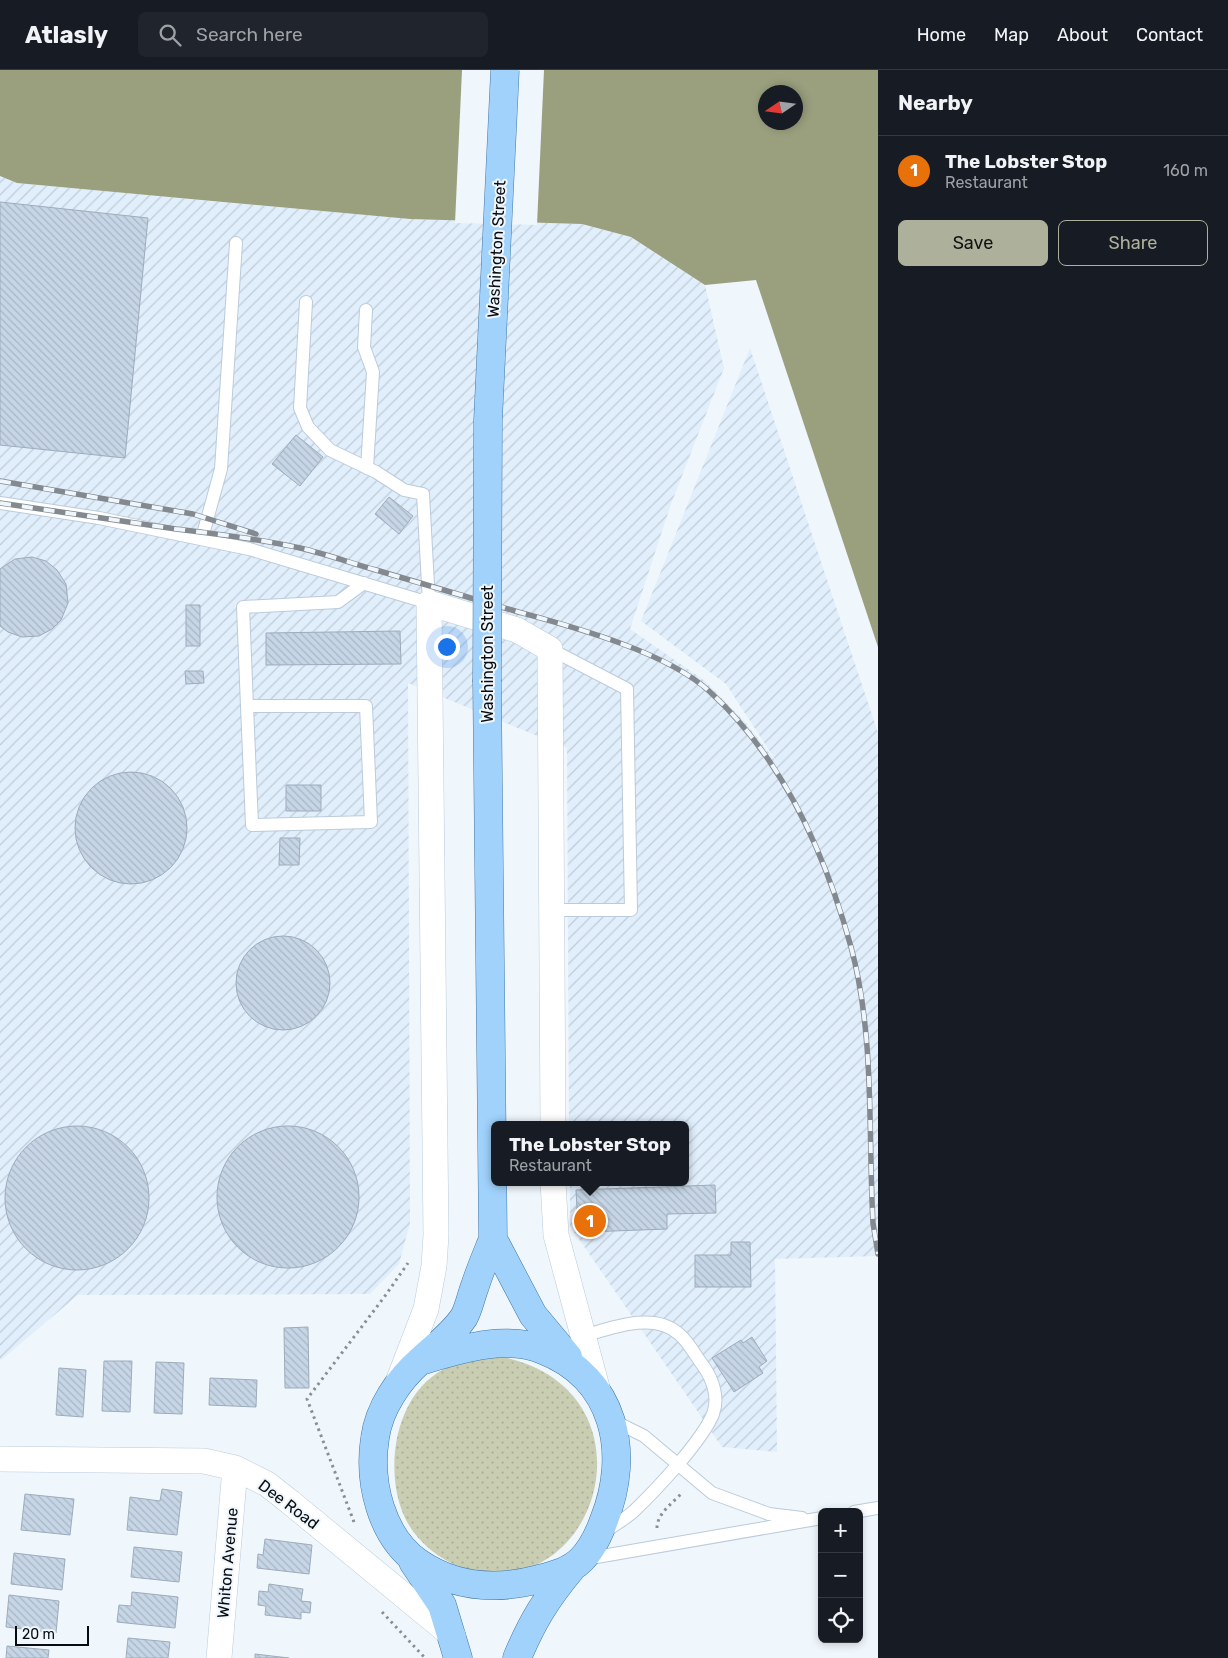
<!DOCTYPE html>
<html lang="en">
<head>
<meta charset="utf-8">
<style>
	:root { --surface:#171b24; --page:#20242c; --text:#f1f3f6; --muted:#9ea1a6; --line:#363941; --accent:#adb09b }
	body { margin:0; font-family:Rubik,sans-serif; background:var(--page); color:var(--text) }
	.controls { position:absolute; right:15px; bottom:15px; display:grid; overflow:hidden; border-radius:8px; box-shadow:0 2px 8px #0003 }
	.controls button { width:45px; height:45px; display:grid; place-items:center; padding:0; border:0; border-bottom:1px solid var(--line); background:var(--surface); color:var(--text); font:25px sans-serif }
	.compass { position:absolute; left:758px; top:15px; width:45px; height:45px; border-radius:50%; background:var(--surface); box-shadow:0 2px 8px #0003; rotate:257deg }
	.scale { position:absolute; left:15px; bottom:12px; width:74px; box-sizing:border-box; padding-left:5px; border:2px solid #070c11; border-top:0; font-size:14px; line-height:18px; white-space:nowrap; color:#070c11; -webkit-text-stroke:4px #eff6fc; paint-order:stroke }
	.you { position:absolute; left:446px; top:576px; width:18px; height:18px; margin:-12px; border:4px solid #fff; border-radius:50%; background:#1a73e8; box-shadow:0 0 0 8px #1a73e833 }
	.badge { display:grid; place-items:center; width:32px; height:32px; border-radius:50%; background:var(--accent); color:#fff; font-size:16px; font-weight:700 }
	.pin { position:absolute; translate:-50% -50%; border:2px solid #fff; box-shadow:0 1px 5px #0006 }
	.popup { position:absolute; left:491px; top:1051px; width:198px; height:65px; box-sizing:border-box; display:grid; place-content:center; border-radius:8px; background:var(--surface); filter:drop-shadow(0 1px 4px #0005); font-size:16px; white-space:nowrap; color:var(--muted) }
	.popup b { font-size:19px; color:var(--text) }
	.popup::after { content:''; position:absolute; left:50%; top:100%; margin-left:-10px; border:10px solid transparent; border-top-color:var(--surface) }
	.list { margin:0; padding:0; list-style:none }
	h2 { display:flex; justify-content:space-between; align-items:center; height:65px; margin:0; padding:0 20px; font-size:21px }
	h2 small { font-size:16px; font-weight:400; color:var(--muted) }
	.list li { display:grid; grid-template-columns:32px 1fr auto; gap:15px; align-items:center; box-sizing:border-box; height:70px; padding:0 20px; border-top:1px solid var(--line) }
	.list b { display:block; font-size:19px; white-space:nowrap }
	.list p { margin:0; font-size:16px; white-space:nowrap; color:var(--muted) }
	.list em { font-size:16px; font-style:normal; color:var(--muted) }
	.actions { display:flex; gap:10px; padding:15px 20px }
	.actions a { flex:1; padding:11px 0; border:1px solid var(--accent); border-radius:8px; text-align:center; font-size:18px; color:var(--accent) }
	.actions .main { background:var(--accent); color:#111 }
	.icon { flex:none; width:28px; height:28px; fill:none; stroke:currentColor; stroke-width:2; stroke-linecap:round; stroke-linejoin:round }
	.map { position:relative; flex:none; width:878px; height:1588px; overflow:hidden }
	header { display:flex; align-items:center; gap:30px; box-sizing:border-box; height:70px; padding:0 25px; background:var(--surface); border-bottom:1px solid var(--line) }
	header strong { font-size:24px }
	nav { display:flex; gap:28px; margin-inline-start:auto; font-size:18px }
	.search { width:350px; height:45px; background:var(--page); display:flex; align-items:center; gap:12px; box-sizing:border-box; padding:0 18px; border-radius:8px; color:var(--muted); font-size:19px }
	main { display:flex }
	aside { flex:1; background:var(--surface) }
	.map>svg:first-child { display:block }
	.industrial { fill:url(#industrial-furrows) }
	.grass { fill:url(#grass-dots) }
	.water { fill:#9a9f7e; fill-rule:evenodd }
	.pier { fill:#eff6fc }
	.building { fill:url(#building-back-hatch); stroke:#9dacbb }
	.lines { fill:none; stroke-linecap:round; stroke-linejoin:round }
	.lane-casing { stroke:#bbcbdb; stroke-width:14 }
	.street-casing { stroke:#bbcbdb; stroke-width:26 }
	.primary-casing { stroke:#4279a8; stroke-width:29 }
	.path { stroke:#898f94; stroke-width:3; stroke-dasharray:2.5 4; stroke-linecap:butt }
	.lane { stroke:#fff; stroke-width:12 }
	.street { stroke:#fff; stroke-width:25 }
	.primary { stroke:#a1d2fb; stroke-width:28 }
	.rail-casing { stroke:#83898e; stroke-width:5.5 }
	.rail { stroke:#eff6fc; stroke-width:4; stroke-dasharray:11; stroke-linecap:butt }
	.primary-bridge-casing { stroke:#4279a8; stroke-width:29; stroke-linecap:butt }
	.primary-bridge { stroke:#a1d2fb; stroke-width:28 }
	.labels { text-anchor:middle; stroke-width:4; stroke-linejoin:round; paint-order:stroke }
	.street-label { font-size:16px; fill:#070c11; stroke:#eff6fc }
</style>
</head>
<body>
<header>
<strong>Atlasly</strong>
<div class="search"><svg class="icon" aria-label="search" viewBox="0 0 24 24"><circle cx="10" cy="10" r="6"/><path d="M15 15l6 6"/></svg>Search here</div>
<nav><a>Home</a><a>Map</a><a>About</a><a>Contact</a></nav>
</header>
<main>
<div class="map">
<svg width="878" height="1588" viewBox="0 0 878 1588">
	<defs>
		<pattern id="industrial-furrows" width="10" height="10" patternUnits="userSpaceOnUse" patternTransform="scale(1.25)"><rect width="10" height="10" fill="#e1effc"/><path d="M-1 1l2-2M0 10L10 0M9 11l2-2" fill="none" stroke="#c0ccd7"/></pattern>
		<pattern id="grass-dots" width="8" height="8" patternUnits="userSpaceOnUse" patternTransform="scale(1.25)"><rect width="8" height="8" fill="#c9cdb2"/><path d="M2 2h.1M6 6h.1" fill="none" stroke="#abaf98" stroke-width="1.8" stroke-linecap="round"/></pattern>
		<pattern id="building-back-hatch" width="6" height="6" patternUnits="userSpaceOnUse" patternTransform="scale(1.25)"><rect width="6" height="6" fill="#c6d6e6"/><path d="M-1 5l2 2M0 0l6 6M5-1l2 2" fill="none" stroke="#a9b6c4"/></pattern>
	</defs>
	<rect width="100%" height="100%" fill="#eff6fc"/>
	<!-- industrial -->
	<path class="industrial" d="M 0,106 L 17,113 L 410,149 L 582,154 L 631,167 L 705,215 L 724,298 L 671,434 L 630,559 L 705,611 L 744,651 L 778,694 L 726,614 L 641,551 L 750,278 L 878,663 L 878,1186 L 775,1189 L 777,1382 L 722,1377 L 570,1156 L 570,1112 L 685,1112 L 685,1055 L 569,1055 L 567,678 L 408,613 L 410,1153 L 399,1194 L 370,1224 L 78,1225 L 0,1291 Z"/>
	<!-- grass -->
	<path class="grass" d="M 498,1286 C 666,1317 598,1544 461,1497 C 433,1487 410,1465 401,1438 C 384,1388 399,1315 453,1295 C 467,1290 484,1288 498,1286 Z"/>
	<!-- water -->
	<path class="water" d="M 0,0 L 878,0 L 878,577 L 756,210 L 705,215 L 631,167 L 582,154 L 410,149 L 17,113 L 0,106 ZM 766,22 L 796,22 L 796,52 L 766,52 Z"/>
	<!-- pier -->
	<path class="pier" d="M 462,0 L 544,0 L 537,155 L 455,153 Z"/>
	<!-- building -->
	<path class="building" d="M 0,132 L 148,148 L 125,388 L 0,375 Z
		M 296,365 L 323,387 L 300,416 L 272,394 Z
		M 389,427 L 413,446 L 399,464 L 375,444 Z
		M 32,487 L 46,491 L 57,500 L 66,514 L 68,533 L 61,550 L 52,559 L 39,566 L 22,567 L 8,562 L 0,556 L 0,499 L 15,489 Z
		M 186,535 L 200,535 L 200,576 L 186,576 Z
		M 400,561 L 401,594 L 266,595 L 266,563 Z
		M 185,601 L 203,601 L 204,613 L 186,614 Z
		M75 758a56 56 0 1 1 112 0a56 56 0 1 1-112 0Z
		M 286,715 L 321,715 L 321,741 L 286,741 Z
		M 280,768 L 300,768 L 299,795 L 279,795 Z
		M236 913a47 47 0 1 1 94 0a47 47 0 1 1-94 0Z
		M5 1128a72 72 0 1 1 144 0a72 72 0 1 1-144 0Z
		M217 1127a71 71 0 1 1 142 0a71 71 0 1 1-142 0Z
		M 715,1115 L 716,1143 L 667,1144 L 667,1159 L 586,1162 L 578,1157 L 576,1120 Z
		M 731,1172 L 750,1172 L 751,1217 L 695,1217 L 695,1185 L 731,1185 Z
		M 308,1257 L 309,1318 L 285,1318 L 284,1258 Z
		M 752,1267 L 767,1291 L 759,1297 L 763,1303 L 734,1322 L 712,1288 L 741,1270 L 743,1273 Z
		M 104,1291 L 132,1291 L 130,1342 L 102,1341 Z
		M 156,1292 L 184,1293 L 182,1344 L 154,1343 Z
		M 59,1298 L 86,1300 L 83,1347 L 56,1345 Z
		M 210,1308 L 257,1310 L 256,1337 L 209,1335 Z
		M 162,1419 L 182,1422 L 177,1465 L 127,1460 L 130,1427 L 160,1431 Z
		M 25,1424 L 74,1429 L 70,1465 L 21,1460 Z
		M 265,1469 L 312,1475 L 309,1504 L 257,1498 L 258,1484 L 263,1485 Z
		M 134,1477 L 182,1482 L 179,1512 L 131,1507 Z
		M 14,1483 L 65,1489 L 62,1520 L 11,1514 Z
		M 269,1514 L 303,1519 L 301,1531 L 311,1532 L 310,1543 L 301,1542 L 301,1549 L 265,1545 L 266,1536 L 258,1535 L 259,1521 L 268,1522 Z
		M 132,1522 L 178,1527 L 175,1558 L 117,1552 L 119,1535 L 131,1536 Z
		M 9,1525 L 59,1531 L 56,1563 L 6,1557 Z
		M 128,1568 L 170,1572 L 168,1588 L 126,1588 Z
		M 7,1576 L 49,1580 L 48,1588 L 6,1588 Z
		M 255,1584 L 289,1588 L 255,1588 Z"/>
	<g class="lines">
		<!-- lane casing -->
		<g class="lane-casing">
			<path id="lane" d="M 366,240 L 364,277 L 373,302 L 367,398
				M 0,433 L 99,448 L 249,479 L 429,533 L 423,424 L 404,420 L 376,402 L 330,380 L 308,357 L 300,338 L 306,232
				M 202,468 L 221,399 L 236,173
				M 550,579 L 627,619 L 631,840 L 552,840
				M 247,636 L 252,755 L 371,752 L 366,636 L 247,636 L 243,537 L 338,532 L 364,513
				M 584,1266 C 611,1258 654,1241 679,1264 C 689,1272 696,1287 704,1297 C 713,1310 719,1328 713,1344 C 702,1371 656,1420 634,1441 C 625,1449 613,1456 603,1463
				M 612,1350 L 644,1366 L 712,1423 L 769,1444 L 802,1448
				M 854,1442 L 878,1438
				M 585,1489 L 822,1448"/>
		</g>
		<!-- street casing -->
		<g class="street-casing">
			<path id="street" d="M 553,1112 L 556,1165 L 598,1321
				M 398,1312 L 426,1239 L 434,1196 L 436,1165 L 429,533 L 517,560 L 550,579 L 553,1055
				M 0,1389 L 204,1391 L 235,1398 L 267,1414 L 290,1432 L 453,1566
				M 219,1588 L 235,1398"/>
		</g>
		<!-- primary casing -->
		<g class="primary-casing">
			<path id="primary" d="M 493,1169 L 533,1245 L 568,1287
				M 420,1291 C 458,1280 504,1264 543,1280 C 615,1308 631,1383 604,1450 C 599,1464 592,1479 581,1490 C 570,1501 554,1505 539,1509 C 498,1520 456,1518 419,1493 C 381,1467 368,1412 375,1368 C 379,1338 399,1309 421,1290 C 436,1276 453,1264 464,1247 C 469,1238 471,1226 475,1216 C 480,1200 487,1184 493,1169 L 487,612
				M 413,1492 L 442,1535 L 458,1588
				M 517,1588 C 532,1552 546,1529 571,1499"/>
		</g>
		<!-- path -->
		<path class="path" d="M 354,1452 L 307,1329 L 385,1226 L 408,1193
			M 657,1458 C 657,1443 674,1432 683,1422
			M 382,1542 L 425,1588"/>
		<!-- lane -->
		<use href="#lane" class="lane"/>
		<!-- street -->
		<use href="#street" class="street"/>
		<!-- primary -->
		<use href="#primary" class="primary"/>
		<!-- rail casing -->
		<g class="rail-casing">
			<path id="rail" d="M 0,411 L 193,444 L 256,464
				M 0,433 C 59,442 117,450 176,459 C 218,464 259,469 300,478 C 326,484 351,493 376,500 C 422,514 469,527 515,541 C 573,557 665,581 709,621 C 783,688 825,783 851,877 C 875,966 868,1061 873,1153 L 878,1184"/>
		</g>
		<!-- rail -->
		<use href="#rail" class="rail"/>
		<!-- primary-bridge casing -->
		<g class="primary-bridge-casing">
			<path id="primary-bridge" d="M 487,612 L 488,350 L 505,0"/>
		</g>
		<!-- primary-bridge -->
		<use href="#primary-bridge" class="primary-bridge"/>
	</g>
	<g class="labels">
		<!-- street labels -->
		<g class="street-label">
			<text transform="translate(496 179) rotate(-87)" y="6">Washington Street</text>
			<text transform="translate(487 584) rotate(-90)" y="6">Washington Street</text>
			<text transform="translate(289 1434) rotate(37)" y="6">Dee Road</text>
			<text transform="translate(227 1493) rotate(-85)" y="6">Whiton Avenue</text>
		</g>
	</g>
</svg>
<div class="controls">
<button>+</button>
<button>−</button>
<button><svg class="icon" aria-label="locate" viewBox="0 0 24 24"><circle cx="12" cy="12" r="6"/><path d="M12 2v4M12 18v4M2 12h4M18 12h4"/></svg></button>
</div>
<svg class="compass" viewBox="-18 -18 36 36"><path d="M0-13l5 13h-10z" fill="#e53935"/><path d="M0 13l5-13h-10z" fill="#9ea1a6"/></svg>
<div class="scale">20 m</div>
<div class="you"></div>
<div class="pin badge" style="left:590px;top:1151px;background:#e8710a">1</div>
<div class="popup"><b>The Lobster Stop</b>Restaurant</div>
</div>
<aside>
<h2>Nearby<small></small></h2>
<ul class="list">
<li><span class="badge" style="background:#e8710a">1</span><div><b>The Lobster Stop</b><p>Restaurant</p></div><em>160 m</em></li>
</ul>
<div class="actions"><a class="main">Save</a><a>Share</a></div>
</aside>
</main>
</body>
</html>
